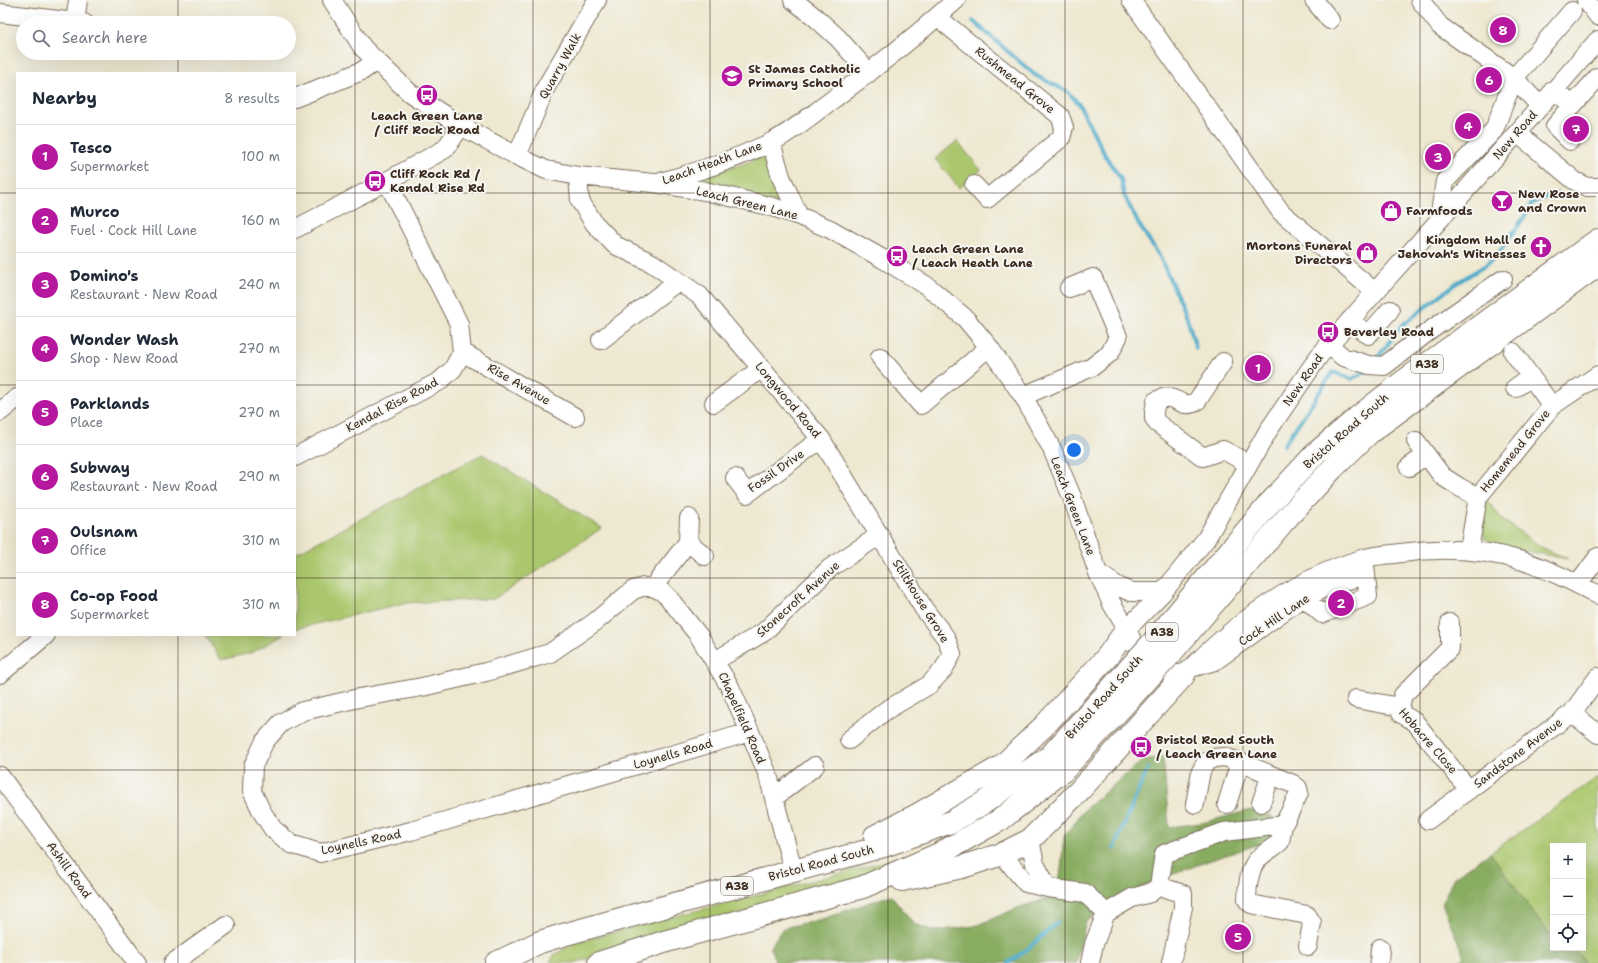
<!DOCTYPE html>
<html lang="en">
<head>
<meta charset="utf-8">
<style>
	:root { --surface:#fff; --page:#f6f6f7; --text:#1f2937; --muted:#747a83; --line:#e0e1e3; --accent:#b5179e }
	body { margin:0; font-family:"Shantell Sans",sans-serif; background:var(--page); color:var(--text) }
	.controls { position:absolute; right:12px; bottom:12px; display:grid; overflow:hidden; border-radius:0px; box-shadow:0 4px 16px #0002 }
	.controls button { width:36px; height:36px; display:grid; place-items:center; padding:0; border:0; border-bottom:1px solid var(--line); background:var(--surface); color:var(--text); font:20px sans-serif }
	.you { position:absolute; left:1074px; top:450px; width:14px; height:14px; margin:-10px; border:3px solid #fff; border-radius:50%; background:#1a73e8; box-shadow:0 0 0 6px #1a73e833 }
	.badge { display:grid; place-items:center; width:26px; height:26px; border-radius:50%; background:var(--accent); color:#fff; font-size:13px; font-weight:700 }
	.pin { position:absolute; translate:-50% -50%; border:2px solid #fff; box-shadow:0 1px 4px #0006 }
	.list { margin:0; padding:0; list-style:none }
	h2 { display:flex; justify-content:space-between; align-items:center; height:52px; margin:0; padding:0 16px; font-size:17px }
	h2 small { font-size:13px; font-weight:400; color:var(--muted) }
	.list li { display:grid; grid-template-columns:26px 1fr auto; gap:12px; align-items:center; box-sizing:border-box; height:64px; padding:0 16px; border-top:1px solid var(--line) }
	.list b { display:block; font-size:15px; white-space:nowrap }
	.list p { margin:0; font-size:13px; white-space:nowrap; color:var(--muted) }
	.list em { font-size:13px; font-style:normal; color:var(--muted) }
	.icon { flex:none; width:22px; height:22px; fill:none; stroke:currentColor; stroke-width:2; stroke-linecap:round; stroke-linejoin:round }
	.map { position:relative; flex:none; width:1598px; height:963px; overflow:hidden }
	.search { position:absolute; background:var(--surface); box-shadow:0 4px 16px #0002; left:16px; top:16px; width:280px; height:44px; display:flex; align-items:center; gap:10px; box-sizing:border-box; padding:0 14px; border-radius:22px; color:var(--muted); font-size:15px }
	.panel { position:absolute; background:var(--surface); box-shadow:0 4px 16px #0002; left:16px; top:72px; width:280px; height:564px; border-radius:0px }
	.map>svg:first-child { display:block }
	.green { fill:#abc76d; stroke:#737846 }
	.forest { fill:#88ac60; stroke:#626b3f }
	.lines { fill:none; stroke-linecap:round; stroke-linejoin:round }
	.stream { stroke:#4aaac9; stroke-width:4 }
	.minor-casing { stroke:#7a6c5c; stroke-width:20 }
	.highway-casing { stroke:#7a6c5c; stroke-width:24 }
	.minor { stroke:#fff; stroke-width:18 }
	.highway { stroke:#fff; stroke-width:22 }
	.highway-bridge-casing { stroke:#7a6c5c; stroke-width:24; stroke-linecap:butt }
	.highway-bridge { stroke:#fff; stroke-width:22 }
	.grid { fill:none; stroke:#3b2a1e; stroke-width:1; stroke-opacity:0.55 }
	.labels { text-anchor:middle; stroke-width:4; stroke-linejoin:round; paint-order:stroke }
	.shield { fill:#f6f6f2; stroke:#73675e; stroke-width:1 }
	.shield-label { font-size:11px; font-weight:bold; fill:#3b2a1e }
	.street-label { font-size:12px; fill:#3b2a1e; stroke:#f6f6f2 }
	.poi-label { font-size:12px; font-weight:bold; fill:#3b2a1e; stroke:#f6f6f2; text-anchor:start }
</style>
</head>
<body>
<div class="map">
<svg width="1598" height="963" viewBox="0 0 1598 963">
	<rect width="100%" height="100%" fill="#f6f6f2"/>
	<filter id="ink" filterUnits="userSpaceOnUse"><feTurbulence type="fractalNoise" baseFrequency=".025" numOctaves="2"/><feDisplacementMap in="SourceGraphic" scale="8" xChannelSelector="R" yChannelSelector="G"/><feConvolveMatrix kernelMatrix="1 2 1 2 8 2 1 2 1" color-interpolation-filters="sRGB"/></filter>
	<filter id="wash" filterUnits="userSpaceOnUse"><feTurbulence type="fractalNoise" baseFrequency=".012" numOctaves="4" result="noise"/><feDisplacementMap in="SourceGraphic" scale="16" xChannelSelector="R" yChannelSelector="G"/><feGaussianBlur stdDeviation="0.9" result="paint"/><feColorMatrix in="noise" values="0 0 0 0 0 0 0 0 0 0 0 0 0 0 0 0 0 1.4 0 .05"/><feComposite in="paint" operator="in"/></filter>
	<g filter="url(#wash)">
		<rect width="100%" height="100%" fill="#eee8d0"/>
		<!-- green -->
		<path class="green" d="M 957,141 L 981,170 L 959,188 L 935,159 Z
			M 763,156 L 766,160 L 783,205 L 685,181 L 741,165 Z
			M 482,454 L 602,528 L 494,599 L 404,603 L 295,629 L 295,554 Z
			M 1485,498 L 1503,520 L 1541,547 L 1568,559 L 1500,546 L 1485,539 L 1482,526 Z
			M 205,635 L 284,635 L 251,653 L 221,660 Z
			M 1598,777 L 1598,963 L 1584,963 L 1581,957 L 1569,948 L 1583,948 L 1583,846 L 1553,846 L 1553,935 L 1546,930 L 1490,853 Z
			M 907,856 L 858,879 L 574,963 L 550,963 L 554,955 L 577,942 Z"/>
		<!-- forest -->
		<path class="forest" d="M 1163,756 L 1169,827 L 1202,823 L 1251,810 L 1272,816 L 1269,841 L 1208,861 L 1145,885 L 1086,921 L 1076,963 L 776,963 L 770,947 L 783,928 L 822,919 L 891,895 L 914,924 L 935,931 L 975,926 L 1020,907 L 1057,896 L 1061,869 L 1064,836 L 1085,809 L 1142,761 Z
			M 1490,853 L 1546,930 L 1553,935 L 1553,948 C 1568,948 1576,948 1584,963 L 1456,963 L 1464,957 L 1442,903 L 1454,877 Z"/>
		<g class="lines">
			<!-- stream -->
			<path class="stream" d="M 973,21 L 1035,75 L 1068,92 L 1079,104 L 1106,157 L 1121,179 L 1124,195 L 1138,223 L 1160,257 L 1187,318 L 1196,348
				M 1376,360 L 1401,326 L 1455,284 L 1486,265 L 1498,254 L 1525,216 L 1531,204 L 1541,199 L 1559,193
				M 1284,445 L 1333,372 L 1351,379 L 1368,371
				M 1114,848 L 1148,768
				M 1008,963 L 1024,952 L 1058,922"/>
		</g>
	</g>
	<g filter="url(#ink)">
		<g class="lines">
			<!-- minor casing -->
			<g class="minor-casing">
				<path id="minor" d="M 332,0 L 363,48 L 410,93 L 461,126 L 517,156 L 546,170 L 578,176 L 654,183 L 705,191 L 773,207 L 799,216 L 830,229 L 883,259 L 927,286 L 965,318 L 989,347 L 1023,396 L 1052,449 L 1072,497 L 1098,573 L 1112,604 L 1127,629 L 1134,645 L 1169,673 L 1184,675
					M 793,0 L 815,17 L 838,38 L 869,73
					M 1131,0 L 1281,212 L 1375,292
					M 1314,0 L 1330,20
					M 1420,0 L 1440,26 L 1514,78 L 1540,106
					M 1586,0 L 1598,16
					M 0,13 L 84,23
					M 937,17 L 1060,116 L 1064,127 L 1061,138 L 987,199 L 974,185
					M 75,22 L 78,0
					M 1553,90 L 1573,105 L 1598,77
					M 295,98 L 362,71 L 376,61
					M 1517,133 L 1575,181 L 1587,187 L 1598,187
					M 1570,141 L 1555,126 L 1573,105
					M 771,142 L 781,177 L 799,216
					M 517,156 L 546,87 L 597,0
					M 578,176 L 580,201 L 594,223 L 615,245 L 652,263 L 700,296 L 821,439 L 924,609 L 946,638 L 952,654 L 943,670 L 929,685 L 885,711 L 849,740
					M 661,182 C 698,172 735,159 770,143 C 790,133 809,117 828,103 C 872,71 915,37 956,0
					M 1439,219 L 1445,181 L 1494,130 L 1514,78 L 1572,11
					M 295,229 L 387,181 L 445,149 L 461,126
					M 1350,320 L 1368,335 L 1390,310
					M 601,340 L 678,281
					M 1329,345 L 1343,357 L 1369,365 L 1384,366 L 1428,332 L 1503,279
					M 462,352 L 575,417
					M 1513,352 L 1552,406
					M 880,357 L 921,405 L 989,347
					M 1223,362 L 1197,401 C 1180,412 1176,390 1156,401 L 1154,412 L 1154,418 L 1157,423 L 1203,457 L 1223,450 L 1249,464
					M 1515,388 L 1531,377
					M 1023,396 L 1092,367 L 1110,353 L 1118,337 L 1093,278 L 1069,288
					M 714,403 L 762,368
					M 0,412 L 17,398
					M 1416,441 L 1442,476 L 1459,487 L 1478,497
					M 295,457 L 440,381 L 453,369 L 462,352 L 459,324 L 387,181
					M 1409,467 L 1426,455
					M 735,478 L 747,494 L 821,439
					M 689,518 L 688,542 L 705,556
					M 1469,550 L 1478,497 L 1552,406 L 1598,375
					M 1098,573 L 1119,587 L 1131,592 L 1163,592
					M 1578,584 L 1598,557
					M 653,587 L 688,542
					M 1305,598 L 1322,614 L 1368,596 L 1366,575
					M 1127,629 L 1163,592 L 1206,539 L 1268,431 L 1319,356 L 1375,292 L 1517,133 L 1598,40
					M 715,661 L 764,632 L 830,568 L 880,535
					M 1195,667 L 1215,661 L 1295,603 L 1330,585 L 1366,575 L 1364,558
					M 0,674 L 46,635
					M 1184,675 C 1234,624 1293,579 1362,559 C 1374,555 1388,555 1401,553 C 1442,547 1484,549 1523,561 C 1550,570 1574,582 1598,595
					M 1356,699 L 1400,707 L 1402,714 L 1415,722 L 1469,790
					M 1400,707 L 1403,695 L 1450,648 L 1450,623
					M 1572,713 L 1598,734
					M 750,732 L 411,831 L 320,853 L 291,844 L 273,829 L 262,812 L 252,791 L 253,766 L 265,741 L 281,723 L 303,711 L 359,698 L 422,687 L 486,672 L 550,653 L 595,622 L 633,590 L 643,587 L 653,587 L 661,591 L 668,597 L 699,636 L 730,687 L 750,732 L 768,775 L 793,870
					M 0,776 L 137,963
					M 775,797 L 815,766
					M 1261,803 L 1271,775
					M 1195,804 L 1201,771 L 1206,762 L 1214,758 L 1224,757 L 1240,762 L 1293,784 L 1298,788 L 1299,793 L 1289,814 L 1283,825 L 1280,842 C 1273,848 1265,852 1259,858 C 1249,867 1247,888 1247,900 L 1251,904 L 1307,915 L 1312,923 L 1308,946
					M 1227,804 L 1240,762
					M 1428,820 L 1572,713 L 1598,677
					M 1030,840 L 1035,864 L 1048,888
					M 1002,854 L 1026,883 L 1048,888 L 1085,893 L 1106,913
					M 1159,886 L 1183,894 L 1183,907 L 1171,963
					M 173,963 L 226,925
					M 1090,963 L 1094,944 L 1106,913 L 1132,898 L 1150,893 L 1159,886 L 1164,854 L 1224,832 L 1283,825
					M 1379,963 L 1380,948"/>
			</g>
			<!-- highway casing -->
			<g class="highway-casing">
				<path id="highway" d="M 1269,504 L 1316,453 L 1357,418 L 1400,384 L 1598,240
					M 1285,520 L 1332,469 L 1369,433 L 1598,265
					M 875,836 L 917,815 L 1002,766 L 1044,726 L 1107,657 L 1127,629
					M 902,880 L 962,867 L 1002,854 L 1030,840 L 1080,790 L 1184,675
					M 496,963 L 540,942 L 566,934 L 884,846 L 951,822 L 985,802 L 1050,756
					M 599,963 L 667,941 L 863,887 L 939,854 L 1000,820 L 1064,770"/>
			</g>
			<!-- minor -->
			<use href="#minor" class="minor"/>
			<!-- highway -->
			<use href="#highway" class="highway"/>
			<!-- highway-bridge casing -->
			<g class="highway-bridge-casing">
				<path id="highway-bridge" d="M 1050,756 L 1153,642 L 1269,504
					M 1064,770 L 1167,658 L 1285,520"/>
			</g>
			<!-- highway-bridge -->
			<use href="#highway-bridge" class="highway-bridge"/>
		</g>
	</g>
	<!-- grid -->
	<path class="grid" d="M 178,0 L 178,23M 355,0 L 355,963M 533,0 L 533,963M 710,0 L 710,963M 888,0 L 888,963M 1065,0 L 1065,963M 1243,0 L 1243,963M 1420,0 L 1420,963M 178,53 L 178,73M 0,193 L 17,193M 295,193 L 1598,193M 0,385 L 17,385M 295,385 L 1598,385M 0,578 L 17,578M 295,578 L 1598,578M 178,635 L 178,963M 0,770 L 1598,770"/>
	<!-- icons -->
	<defs>
		<g id="school-disc" transform="scale(1.15)"><circle r="9.5" fill="#b5179e" stroke="#f6f6f2"/><path d="M0-5L7-2L0 1L-7-2ZM-4 1L0 2.5L4 1V4Q0 6-4 4Z" fill="#fff"/></g>
		<g id="bus-disc" transform="scale(1.15)"><circle r="9.5" fill="#b5179e" stroke="#f6f6f2"/><path d="M-5-6H5V4H4V6H2V4H-2V6H-4V4H-5ZM-3.5-4V0h7V-4ZM-3.5 1.2v1.5H-2V1.2ZM2 1.2v1.5H3.5V1.2Z" fill="#fff"/></g>
		<g id="bar-disc" transform="scale(1.15)"><circle r="9.5" fill="#b5179e" stroke="#f6f6f2"/><path d="M-6-5H6L.8 .8V4.5H3.5V6h-7V4.5H-.8V.8Z" fill="#fff"/></g>
		<g id="shop-disc" transform="scale(1.15)"><circle r="9.5" fill="#b5179e" stroke="#f6f6f2"/><path d="M-5-2.5h2.3a2.7 3.5 0 0 1 5.4 0H5L5.5 6h-11ZM-1.5-2.5h3a1.5 2.3 0 0 0-3 0Z" fill="#fff"/></g>
		<g id="church-disc" transform="scale(1.15)"><circle r="9.5" fill="#b5179e" stroke="#f6f6f2"/><path d="M-1.2-6h2.4v3.5h3.3v2.4h-3.3V6h-2.4V-.1h-3.3v-2.4h3.3Z" fill="#fff"/></g>
	</defs>
	<g fill-rule="evenodd">
		<use href="#school-disc" x="732" y="76"/>
		<use href="#bus-disc" x="427" y="95"/>
		<use href="#bus-disc" x="375" y="181"/>
		<use href="#bar-disc" x="1502" y="201"/>
		<use href="#shop-disc" x="1391" y="211"/>
		<use href="#church-disc" x="1541" y="247"/>
		<use href="#shop-disc" x="1367" y="253"/>
		<use href="#bus-disc" x="897" y="256"/>
		<use href="#bus-disc" x="1328" y="332"/>
		<use href="#bus-disc" x="1141" y="747"/>
	</g>
	<g class="labels">
		<!-- shield labels -->
		<g class="shield">
			<rect x="1411" y="355" width="32" height="18" rx="3"/>
			<rect x="1146" y="623" width="32" height="18" rx="3"/>
			<rect x="721" y="877" width="32" height="18" rx="3"/>
		</g>
		<g class="shield-label">
			<text x="1427" y="368">A38</text>
			<text x="1162" y="636">A38</text>
			<text x="737" y="890">A38</text>
		</g>
		<!-- street labels -->
		<g class="street-label">
			<text transform="translate(560 66) rotate(-61)" y="4">Quarry Walk</text>
			<text transform="translate(1015 80) rotate(39)" y="4">Rushmead Grove</text>
			<text transform="translate(1515 135) rotate(-49)" y="4">New Road</text>
			<text transform="translate(712 163) rotate(-20)" y="4">Leach Heath Lane</text>
			<text transform="translate(747 203) rotate(14)" y="4">Leach Green Lane</text>
			<text transform="translate(1303 380) rotate(-55)" y="4">New Road</text>
			<text transform="translate(519 384) rotate(30)" y="4">Rise Avenue</text>
			<text transform="translate(788 400) rotate(50)" y="4">Longwood Road</text>
			<text transform="translate(392 405) rotate(-28)" y="4">Kendal Rise Road</text>
			<text transform="translate(1346 431) rotate(-41)" y="4">Bristol Road South</text>
			<text transform="translate(1515 451) rotate(-51)" y="4">Homemead Grove</text>
			<text transform="translate(776 471) rotate(-35)" y="4">Fossil Drive</text>
			<text transform="translate(1073 506) rotate(69)" y="4">Leach Green Lane</text>
			<text transform="translate(798 599) rotate(-42)" y="4">Stonecroft Avenue</text>
			<text transform="translate(921 601) rotate(58)" y="4">Stilthouse Grove</text>
			<text transform="translate(1274 620) rotate(-34)" y="4">Cock Hill Lane</text>
			<text transform="translate(1104 697) rotate(-48)" y="4">Bristol Road South</text>
			<text transform="translate(742 718) rotate(66)" y="4">Chapelfield Road</text>
			<text transform="translate(1428 741) rotate(49)" y="4">Hobacre Close</text>
			<text transform="translate(1518 753) rotate(-37)" y="4">Sandstone Avenue</text>
			<text transform="translate(673 754) rotate(-16)" y="4">Loynells Road</text>
			<text transform="translate(361 842) rotate(-12)" y="4">Loynells Road</text>
			<text transform="translate(821 863) rotate(-15)" y="4">Bristol Road South</text>
			<text transform="translate(69 870) rotate(54)" y="4">Ashill Road</text>
		</g>
		<!-- poi labels -->
		<g class="poi-label">
			<text x="748" y="73">St James Catholic<tspan x="748" dy="14">Primary School</tspan></text>
			<text x="427" y="120" text-anchor="middle">Leach Green Lane<tspan x="427" dy="14">/ Cliff Rock Road</tspan></text>
			<text x="390" y="178">Cliff Rock Rd /<tspan x="390" dy="14">Kendal Rise Rd</tspan></text>
			<text x="1518" y="198">New Rose<tspan x="1518" dy="14">and Crown</tspan></text>
			<text x="1406" y="215">Farmfoods</text>
			<text x="1526" y="244" text-anchor="end">Kingdom Hall of<tspan x="1526" dy="14">Jehovah's Witnesses</tspan></text>
			<text x="1352" y="250" text-anchor="end">Mortons Funeral<tspan x="1352" dy="14">Directors</tspan></text>
			<text x="912" y="253">Leach Green Lane<tspan x="912" dy="14">/ Leach Heath Lane</tspan></text>
			<text x="1344" y="336">Beverley Road</text>
			<text x="1156" y="744">Bristol Road South<tspan x="1156" dy="14">/ Leach Green Lane</tspan></text>
		</g>
	</g>
</svg>
<div class="controls">
<button>+</button>
<button>−</button>
<button><svg class="icon" aria-label="locate" viewBox="0 0 24 24"><circle cx="12" cy="12" r="6"/><path d="M12 2v4M12 18v4M2 12h4M18 12h4"/></svg></button>
</div>
<div class="you"></div>
<div class="pin badge" style="left:1258px;top:368px">1</div>
<div class="pin badge" style="left:1341px;top:603px">2</div>
<div class="pin badge" style="left:1438px;top:157px">3</div>
<div class="pin badge" style="left:1468px;top:126px">4</div>
<div class="pin badge" style="left:1238px;top:937px">5</div>
<div class="pin badge" style="left:1489px;top:80px">6</div>
<div class="pin badge" style="left:1576px;top:129px">7</div>
<div class="pin badge" style="left:1503px;top:30px">8</div>
<div class="search"><svg class="icon" aria-label="search" viewBox="0 0 24 24"><circle cx="10" cy="10" r="6"/><path d="M15 15l6 6"/></svg>Search here</div>
<section class="panel">
<h2>Nearby<small>8 results</small></h2>
<ul class="list">
<li><span class="badge">1</span><div><b>Tesco</b><p>Supermarket</p></div><em>100 m</em></li>
<li><span class="badge">2</span><div><b>Murco</b><p>Fuel · Cock Hill Lane</p></div><em>160 m</em></li>
<li><span class="badge">3</span><div><b>Domino's</b><p>Restaurant · New Road</p></div><em>240 m</em></li>
<li><span class="badge">4</span><div><b>Wonder Wash</b><p>Shop · New Road</p></div><em>270 m</em></li>
<li><span class="badge">5</span><div><b>Parklands</b><p>Place</p></div><em>270 m</em></li>
<li><span class="badge">6</span><div><b>Subway</b><p>Restaurant · New Road</p></div><em>290 m</em></li>
<li><span class="badge">7</span><div><b>Oulsnam</b><p>Office</p></div><em>310 m</em></li>
<li><span class="badge">8</span><div><b>Co-op Food</b><p>Supermarket</p></div><em>310 m</em></li>
</ul>
</section>
</div>
</body>
</html>
